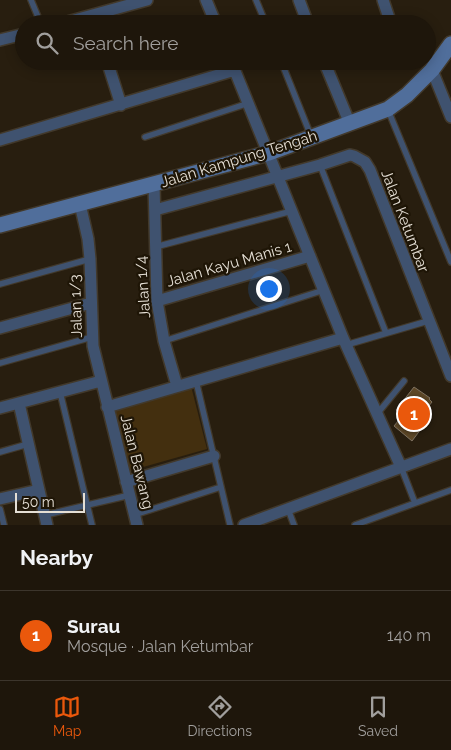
<!DOCTYPE html>
<html lang="en">
<head>
<meta charset="utf-8">
<style>
	:root { --surface:#1e160b; --page:#261f14; --text:#f1f3f6; --muted:#a19f9d; --line:#3c352c; --accent:#ea580c }
	body { margin:0; font-family:Raleway,sans-serif; background:var(--page); color:var(--text) }
	.scale { position:absolute; left:15px; bottom:12px; width:70px; box-sizing:border-box; padding-left:5px; border:2px solid #e5dfd5; border-top:0; font-size:14px; line-height:18px; white-space:nowrap; color:#e5dfd5; -webkit-text-stroke:4px #1e1506; paint-order:stroke }
	.you { position:absolute; left:268px; top:288px; width:18px; height:18px; margin:-12px; border:4px solid #fff; border-radius:50%; background:#1a73e8; box-shadow:0 0 0 8px #1a73e833 }
	.badge { display:grid; place-items:center; width:32px; height:32px; border-radius:50%; background:var(--accent); color:#fff; font-size:16px; font-weight:700 }
	.pin { position:absolute; translate:-50% -50%; border:2px solid #fff; box-shadow:0 1px 5px #0006 }
	.list { margin:0; padding:0; list-style:none }
	h2 { display:flex; justify-content:space-between; align-items:center; height:65px; margin:0; padding:0 20px; font-size:21px }
	h2 small { font-size:16px; font-weight:400; color:var(--muted) }
	.list li { display:grid; grid-template-columns:32px 1fr auto; gap:15px; align-items:center; box-sizing:border-box; height:90px; padding:0 20px; border-top:1px solid var(--line) }
	.list b { display:block; font-size:19px; white-space:nowrap }
	.list p { margin:0; font-size:16px; white-space:nowrap; color:var(--muted) }
	.list em { font-size:16px; font-style:normal; color:var(--muted) }
	.icon { flex:none; width:28px; height:28px; fill:none; stroke:currentColor; stroke-width:2; stroke-linecap:round; stroke-linejoin:round }
	.map { position:relative; flex:none; width:451px; height:525px; overflow:hidden }
	.search { position:absolute; background:var(--surface); box-shadow:0 2px 12px #0003; left:15px; right:15px; top:15px; height:55px; display:flex; align-items:center; gap:12px; box-sizing:border-box; padding:0 18px; border-radius:28px; color:var(--muted); font-size:19px }
	.sheet { height:155px; background:var(--surface) }
	nav { display:flex; justify-content:space-around; align-items:center; box-sizing:border-box; height:70px; border-top:1px solid var(--line); background:var(--surface); font-size:14px; color:var(--muted) }
	nav a { display:grid; justify-items:center; gap:2px }
	nav .on { color:var(--accent) }
	.map>svg:first-child { display:block }
	.green { fill:#432f0f }
	.building { fill:#5e4827; stroke:#7e7261 }
	.lines { fill:none; stroke-linecap:round; stroke-linejoin:round }
	.lane-casing { stroke:#42392b; stroke-width:8 }
	.street-casing { stroke:#42392b; stroke-width:14 }
	.secondary-casing { stroke:#42392b; stroke-width:18 }
	.lane { stroke:#3f526f; stroke-width:5.5 }
	.street { stroke:#3f526f; stroke-width:11 }
	.secondary { stroke:#506e9b; stroke-width:15 }
	.labels { text-anchor:middle; stroke-width:4.5; stroke-linejoin:round; paint-order:stroke }
	.street-label { font-size:15px; fill:#e5dfd5; stroke:#1e1506 }
</style>
</head>
<body>
<div class="map">
<svg width="451" height="525" viewBox="0 0 451 525">
	<rect width="100%" height="100%" fill="#281e0f"/>
	<!-- green -->
	<path class="green" d="M 191,386 L 207,449 L 129,471 L 112,407 Z"/>
	<!-- building -->
	<path class="building" d="M 414,387 L 430,398 L 429,399 L 432,402 L 424,412 L 428,415 L 421,423 L 424,425 L 412,441 L 394,426 L 403,415 L 396,410 Z"/>
	<g class="lines">
		<!-- lane casing -->
		<g class="lane-casing">
			<path id="lane" d="M 31,0 L 41,24
				M 256,0 L 266,24
				M 281,61 L 311,136
				M 388,110 L 451,262
				M 145,137 L 249,103
				M 320,165 L 386,333
				M 155,247 L 292,211
				M 0,284 L 90,259
				M 164,341 L 324,290
				M 346,345 L 428,321
				M 0,363 L 92,337
				M 196,381 L 230,525
				M 60,392 L 92,525
				M 377,414 L 404,381
				M 0,452 L 28,444
				M 401,467 L 415,503
				M 0,509 L 4,525
				M 288,509 L 294,525
				M 45,515 L 130,495
				M 134,515 L 221,487
				M 355,525 L 451,490"/>
		</g>
		<!-- street casing -->
		<g class="street-casing">
			<path id="street" d="M 206,0 L 216,24
				M 299,0 L 308,24
				M 383,0 L 391,24
				M 60,24 L 147,0
				M 0,40 L 24,34
				M 107,61 L 121,105
				M 231,61 L 343,338 L 401,467
				M 324,61 L 350,124
				M 432,70 L 451,117
				M 0,140 L 235,70
				M 154,184 L 157,301 L 164,341 L 177,386
				M 80,204 L 88,239 L 90,259 L 93,346 L 137,525
				M 155,210 L 320,165 L 350,155 L 354,156 L 365,162 L 370,170 L 451,376
				M 157,301 L 310,256
				M 0,328 L 91,303
				M 19,403 L 47,525
				M 107,407 L 343,338
				M 0,408 L 101,381
				M 126,482 L 214,456
				M 0,499 L 39,490
				M 244,525 L 451,449"/>
		</g>
		<!-- secondary casing -->
		<g class="secondary-casing">
			<path id="secondary" d="M 0,225 L 269,153 L 388,109 L 407,95 L 432,70 L 451,44"/>
		</g>
		<!-- lane -->
		<use href="#lane" class="lane"/>
		<!-- street -->
		<use href="#street" class="street"/>
		<!-- secondary -->
		<use href="#secondary" class="secondary"/>
	</g>
	<g class="labels">
		<!-- street labels -->
		<g class="street-label">
			<text transform="translate(239 159) rotate(-17)" y="5">Jalan Kampung Tengah</text>
			<text transform="translate(405 221) rotate(69)" y="5">Jalan Ketumbar</text>
			<text transform="translate(229 264) rotate(-16)" y="5">Jalan Kayu Manis 1</text>
			<text transform="translate(143 287) rotate(-94)" y="5">Jalan 1/4</text>
			<text transform="translate(76 306) rotate(-92)" y="5">Jalan 1/3</text>
			<text transform="translate(137 462) rotate(76)" y="5">Jalan Bawang</text>
		</g>
	</g>
</svg>
<div class="scale">50 m</div>
<div class="you"></div>
<div class="pin badge" style="left:414px;top:414px">1</div>
<div class="search"><svg class="icon" aria-label="search" viewBox="0 0 24 24"><circle cx="10" cy="10" r="6"/><path d="M15 15l6 6"/></svg>Search here</div>
</div>
<section class="sheet">
<h2>Nearby<small></small></h2>
<ul class="list">
<li><span class="badge">1</span><div><b>Surau</b><p>Mosque · Jalan Ketumbar</p></div><em>140 m</em></li>
</ul>
</section>
<nav>
<a class="on"><svg class="icon" aria-label="map" viewBox="0 0 24 24"><path d="M3 6l6-2 6 2 6-2v14l-6 2-6-2-6 2zM9 4v14M15 6v14"/></svg>Map</a>
<a><svg class="icon" aria-label="directions" viewBox="0 0 24 24"><path d="M12 3l9 9-9 9-9-9zM9 14v-3h6M13 9l2 2-2 2"/></svg>Directions</a>
<a><svg class="icon" aria-label="saved" viewBox="0 0 24 24"><path d="M7 4h10v16l-5-4-5 4z"/></svg>Saved</a>
</nav>
</body>
</html>
